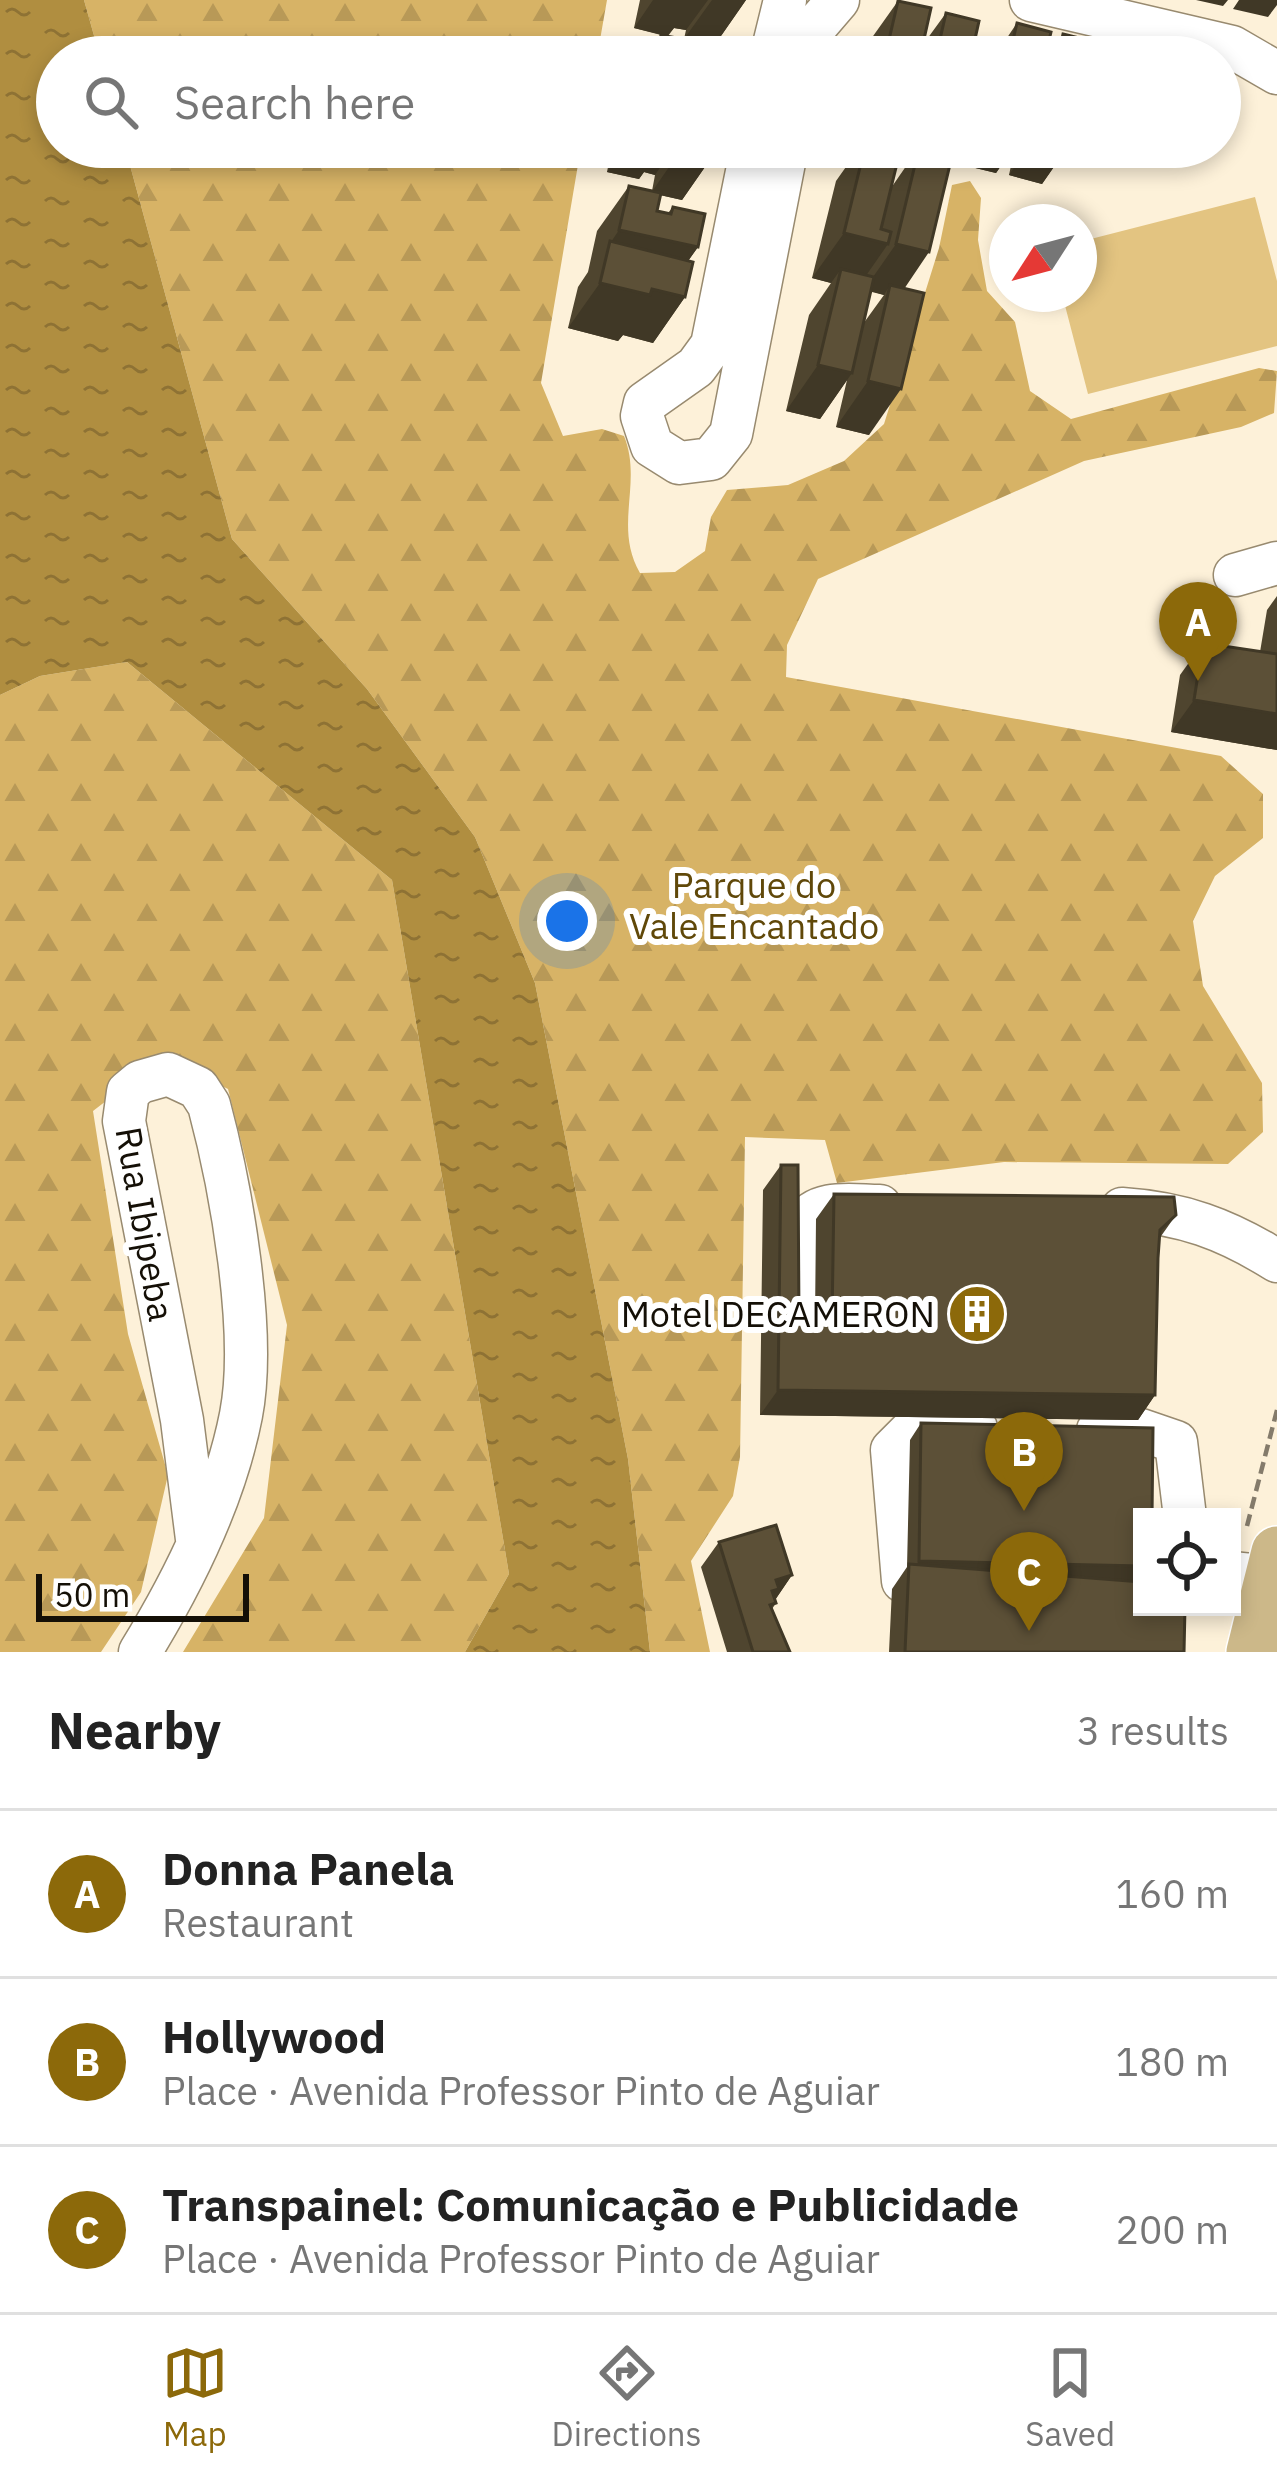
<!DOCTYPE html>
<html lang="en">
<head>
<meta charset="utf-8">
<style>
	:root { --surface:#fff; --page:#f2f2f2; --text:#222; --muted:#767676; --line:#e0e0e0; --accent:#8c690a }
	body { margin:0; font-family:"IBM Plex Sans",sans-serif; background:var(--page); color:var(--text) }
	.controls { position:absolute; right:36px; bottom:36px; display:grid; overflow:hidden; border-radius:0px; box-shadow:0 6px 18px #0003 }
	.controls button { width:108px; height:108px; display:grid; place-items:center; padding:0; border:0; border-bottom:3px solid var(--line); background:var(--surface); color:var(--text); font:60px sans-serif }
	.compass { position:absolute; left:989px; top:204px; width:108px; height:108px; border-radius:50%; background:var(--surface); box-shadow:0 6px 18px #0003; rotate:234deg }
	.scale { position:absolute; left:36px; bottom:30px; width:213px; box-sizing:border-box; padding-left:12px; border:6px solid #140f06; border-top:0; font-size:33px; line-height:42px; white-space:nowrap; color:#140f06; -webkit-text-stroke:9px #fff; paint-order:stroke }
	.you { position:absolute; left:567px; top:921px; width:42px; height:42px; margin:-30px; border:9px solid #fff; border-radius:50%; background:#1a73e8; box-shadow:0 0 0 18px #1a73e833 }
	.badge { display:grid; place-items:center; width:78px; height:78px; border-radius:50%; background:var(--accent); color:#fff; font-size:39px; font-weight:700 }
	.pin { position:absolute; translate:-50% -99px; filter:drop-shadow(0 3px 6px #0008) }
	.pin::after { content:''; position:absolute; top:63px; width:42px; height:36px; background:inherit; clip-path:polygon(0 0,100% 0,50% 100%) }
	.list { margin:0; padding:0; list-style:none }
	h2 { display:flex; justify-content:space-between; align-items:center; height:156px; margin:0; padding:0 48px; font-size:51px }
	h2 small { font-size:39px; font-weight:400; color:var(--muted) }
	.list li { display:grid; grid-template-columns:78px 1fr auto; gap:36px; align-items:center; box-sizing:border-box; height:168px; padding:0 48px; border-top:3px solid var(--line) }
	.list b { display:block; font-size:45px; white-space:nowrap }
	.list p { margin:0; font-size:39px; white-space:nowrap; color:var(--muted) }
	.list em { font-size:39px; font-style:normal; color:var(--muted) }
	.icon { flex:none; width:66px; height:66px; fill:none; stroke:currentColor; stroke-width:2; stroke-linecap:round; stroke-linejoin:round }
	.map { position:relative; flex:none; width:1277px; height:1652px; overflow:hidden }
	.search { position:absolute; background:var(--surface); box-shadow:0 6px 18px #0003; left:36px; right:36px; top:36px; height:132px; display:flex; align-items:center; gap:30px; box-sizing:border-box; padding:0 42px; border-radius:66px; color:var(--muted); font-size:45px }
	.sheet { height:660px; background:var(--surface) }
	nav { display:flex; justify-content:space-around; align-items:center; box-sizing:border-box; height:168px; border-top:3px solid var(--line); background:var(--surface); font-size:33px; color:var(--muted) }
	nav a { display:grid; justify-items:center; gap:6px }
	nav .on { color:var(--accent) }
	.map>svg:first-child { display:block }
	.green { fill:#e3c481 }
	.forest { fill:url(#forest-firs) }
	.water { fill:url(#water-ripples) }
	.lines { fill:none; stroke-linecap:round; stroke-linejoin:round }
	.minor-casing { stroke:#988a6f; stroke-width:45 }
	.major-casing { stroke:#fff; stroke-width:54 }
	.path { stroke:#847b6b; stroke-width:4.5; stroke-dasharray:12 6; stroke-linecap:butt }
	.minor { stroke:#fff; stroke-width:42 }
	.major { stroke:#ccb889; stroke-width:51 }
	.wall { fill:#4f452f; fill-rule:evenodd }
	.shaded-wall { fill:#403826 }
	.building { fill:#5c5037; stroke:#403826; stroke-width:3 }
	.labels { text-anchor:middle; stroke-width:12; stroke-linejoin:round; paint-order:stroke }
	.park-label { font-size:36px; fill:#604809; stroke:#fff }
	.street-label { font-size:36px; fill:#140f06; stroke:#fff }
	.poi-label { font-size:36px; fill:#140f06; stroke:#fff; text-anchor:end }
</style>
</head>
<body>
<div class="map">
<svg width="1277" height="1652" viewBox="0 0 1277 1652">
	<defs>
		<pattern id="forest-firs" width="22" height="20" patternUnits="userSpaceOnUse" patternTransform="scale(3)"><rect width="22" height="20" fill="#d7b366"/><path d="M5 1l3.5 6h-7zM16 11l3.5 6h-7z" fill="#b89957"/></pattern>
		<pattern id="water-ripples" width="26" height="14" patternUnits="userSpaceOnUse" patternTransform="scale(3)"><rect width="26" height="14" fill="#b08e40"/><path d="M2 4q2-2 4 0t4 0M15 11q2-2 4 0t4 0" fill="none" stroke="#8e7234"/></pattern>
	</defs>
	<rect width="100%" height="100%" fill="#fdf1d9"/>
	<!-- green -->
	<path class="green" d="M 1255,197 L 1277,281 L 1277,346 L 1088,394 L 1062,294 L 1079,294 L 1079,242 Z"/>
	<!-- forest -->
	<path class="forest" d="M 84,0 L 607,0 L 597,57 L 100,57 Z
		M 125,147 L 581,147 L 541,383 L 563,436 L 602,429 L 624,436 C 643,483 613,526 640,573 L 675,572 L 705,551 L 711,517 L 727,490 L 788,485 L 844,461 L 884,424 L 939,248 L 952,185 L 970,181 L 981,198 L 978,240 L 987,291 L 1015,322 L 1030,391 L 1071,419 L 1259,368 L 1277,371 L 1274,413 L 1241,427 L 1084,461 L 818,579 L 787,645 L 786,677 L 1221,756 L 1263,794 L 1263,838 L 1215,876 L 1193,921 L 1203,986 L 1262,1083 L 1263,1132 L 1228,1164 L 1004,1162 L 837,1183 L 825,1140 L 745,1137 L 740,1457 L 733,1496 L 691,1561 L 710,1652 L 650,1652 L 628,1459 L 535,983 L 475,837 L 367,689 L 232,539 Z
		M 127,662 L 392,880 L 509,1574 L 465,1652 L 183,1652 L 264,1518 L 287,1325 L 228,1089 L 163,1057 L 93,1111 L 128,1334 L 168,1475 L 141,1592 L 101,1652 L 0,1652 L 0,695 L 40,676 Z"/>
	<!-- water -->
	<path class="water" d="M 0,0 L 84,0 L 100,57 L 57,57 L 57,147 L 125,147 L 232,539 L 367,689 L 475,837 L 535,983 L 628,1459 L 650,1652 L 465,1652 L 509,1574 L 392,880 L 127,662 L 40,676 L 0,695 Z"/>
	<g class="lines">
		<!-- minor casing -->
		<g class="minor-casing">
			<path id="minor" d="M 1031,0 L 1232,47 L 1277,73
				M 771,57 L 785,0
				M 804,57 L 814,28 L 838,0
				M 752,147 L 712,345 L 696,367 L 645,403 L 642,416 L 652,446 L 679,463 L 711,459 L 731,434 L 787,147
				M 1235,575 L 1277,563
				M 1122,1209 C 1182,1213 1226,1229 1277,1261
				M 800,1326 L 803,1224 C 817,1198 854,1206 880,1206
				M 1098,1430 L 1141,1430 L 1176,1442 L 1185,1517
				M 1232,1573 L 1271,1577
				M 903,1581 L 892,1450 L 914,1428 L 976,1428
				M 140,1652 C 183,1582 225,1497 241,1415 C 257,1333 231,1187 209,1105 L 198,1088 L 168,1074 L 140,1082 L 128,1092 L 124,1121 L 182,1420 L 197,1539"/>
		</g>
		<!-- major casing -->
		<g class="major-casing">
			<path id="major" d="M 1252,1652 L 1277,1552"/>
		</g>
		<!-- path -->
		<path class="path" d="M 1247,1526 L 1277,1410"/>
		<!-- minor -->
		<use href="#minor" class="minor"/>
		<!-- major -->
		<use href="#major" class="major"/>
	</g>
	<!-- wall -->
	<path class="wall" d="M 640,0 L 746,0 L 714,46 L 684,39 L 686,30 L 674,28 L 668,36 L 689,57 L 645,57 L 661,35 L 634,28 Z
		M 898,1 L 922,46 L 946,13 L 971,57 L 863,57 L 866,46 Z
		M 1017,23 L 1045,57 L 994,57 Z
		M 1063,34 L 1093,57 L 1047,57 Z
		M 612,147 L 716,147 L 714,154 L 682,200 L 660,195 L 657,211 L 668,213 L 673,207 L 698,247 L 688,261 L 685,297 L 653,343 L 623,335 L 618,341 L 568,328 L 578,287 L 588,272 L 597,231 L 629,186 L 652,191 L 655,175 L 644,172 L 639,179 L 607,172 Z
		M 860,147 L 936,147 L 933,151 L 904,288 L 869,435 L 836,427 L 847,380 L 820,419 L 786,411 L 809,315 L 831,283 L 812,278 L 836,181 ZM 899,156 L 911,159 L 891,188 ZM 871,291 L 884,295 L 863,324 Z
		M 967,147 L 1014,147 L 996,173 L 963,165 Z
		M 1015,147 L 1097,147 L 1084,168 L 1063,162 L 1066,149 L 1042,184 L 1009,175 Z
		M 1277,596 L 1277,750 L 1171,732 L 1180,675 L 1203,643 L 1260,652 L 1267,610 Z
		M 781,1165 L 799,1320 L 815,1320 L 816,1219 L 834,1194 L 1176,1215 L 1159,1239 L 1155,1395 L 1138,1420 L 760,1415 L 763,1190 Z
		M 921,1423 L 1142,1517 L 1142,1579 L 1140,1582 L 1184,1652 L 889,1652 L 892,1589 L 907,1567 L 910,1440 Z
		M 719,1542 L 792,1575 L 775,1600 L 776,1603 L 772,1609 L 790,1652 L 727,1652 L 701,1567 Z"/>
	<!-- shaded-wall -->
	<path class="shaded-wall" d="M 653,0 L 708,0 L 686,30 L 674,28 L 667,36 L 634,28 Z
		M 712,0 L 746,0 L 714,46 L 684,39 Z
		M 1196,0 L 1228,0 L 1223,6 Z
		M 1239,0 L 1277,0 L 1277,5 L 1268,17 L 1233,9 Z
		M 624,147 L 674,147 L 655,175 L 644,172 L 639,179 L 607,172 Z
		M 683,147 L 714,154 L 682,200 L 651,193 Z
		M 896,147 L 936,147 L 925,163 L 919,148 L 911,159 L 891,154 Z
		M 976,147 L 1014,147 L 996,173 L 963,165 Z
		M 1028,147 L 1068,147 L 1042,184 L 1009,175 Z
		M 1073,147 L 1096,151 L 1084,168 L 1063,162 Z
		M 619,230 L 698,247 L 666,292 L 685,297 L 653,343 L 623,335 L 618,341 L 568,328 L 600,283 L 609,245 Z
		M 844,233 L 888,244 L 856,290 L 841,269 L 831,283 L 812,278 Z
		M 896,244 L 929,252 L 898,298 L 890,285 L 884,295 L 864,290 Z
		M 818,365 L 852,373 L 820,419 L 786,411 Z
		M 868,381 L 901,389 L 869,435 L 836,427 Z
		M 1194,700 L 1277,714 L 1277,750 L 1171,732 Z
		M 778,1390 L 1155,1395 L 1138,1420 L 760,1415 Z
		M 919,1561 L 1142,1566 L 1142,1579 L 1139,1583 L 907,1578 Z
		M 792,1575 L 775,1600 L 762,1614 L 776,1580 Z"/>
	<!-- building -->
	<path class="building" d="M 898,1 L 931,8 L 920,57 L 885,57 Z
		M 946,13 L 979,21 L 971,57 L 936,57 Z
		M 1017,23 L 1051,32 L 1045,57 L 1009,57 Z
		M 1063,34 L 1096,42 L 1093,57 L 1058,57 Z
		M 661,35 L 692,41 L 689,57 L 656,57 Z
		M 683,147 L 716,147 L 714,154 Z
		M 865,147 L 901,147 L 881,229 L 891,232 L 888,244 L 844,233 Z
		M 919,148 L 952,156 L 929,252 L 896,244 Z
		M 629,186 L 661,193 L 657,211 L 671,214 L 673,207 L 705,214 L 698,247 L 619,230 Z
		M 610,241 L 693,262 L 685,297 L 652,289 L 650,295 L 600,283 Z
		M 841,269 L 874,277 L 852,373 L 818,365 Z
		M 890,285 L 924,293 L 901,389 L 868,381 Z
		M 1203,643 L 1277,654 L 1277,714 L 1194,700 Z
		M 781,1165 L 798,1165 L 799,1320 L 832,1320 L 834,1194 L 1174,1197 L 1176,1215 L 1160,1230 L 1158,1258 L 1155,1395 L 778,1390 Z
		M 921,1423 L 1153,1428 L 1152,1517 L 1142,1517 L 1142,1566 L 919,1561 Z
		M 776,1525 L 792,1575 L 776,1580 L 779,1589 L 772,1591 L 776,1603 L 770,1605 L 790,1652 L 753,1652 L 719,1542 Z
		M 909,1564 L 1142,1582 L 1142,1607 L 1185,1607 L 1184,1652 L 905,1652 Z"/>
	<!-- icons -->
	<defs>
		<g id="building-disc" transform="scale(3)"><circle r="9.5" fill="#8c690a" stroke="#fff"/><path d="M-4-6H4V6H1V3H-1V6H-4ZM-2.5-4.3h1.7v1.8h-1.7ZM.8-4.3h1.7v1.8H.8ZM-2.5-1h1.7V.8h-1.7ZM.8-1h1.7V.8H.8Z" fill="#fff"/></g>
	</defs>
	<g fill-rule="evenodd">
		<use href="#building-disc" x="977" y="1314"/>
	</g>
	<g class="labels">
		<!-- park labels -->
		<g class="park-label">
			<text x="754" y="898">Parque do<tspan x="754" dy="41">Vale Encantado</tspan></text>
		</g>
		<!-- street labels -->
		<g class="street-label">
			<text transform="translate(145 1224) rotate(80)" y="13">Rua Ibipeba</text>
		</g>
		<!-- poi labels -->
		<g class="poi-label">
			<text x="935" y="1327">Motel DECAMERON</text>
		</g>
	</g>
</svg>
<div class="controls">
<button><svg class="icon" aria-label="locate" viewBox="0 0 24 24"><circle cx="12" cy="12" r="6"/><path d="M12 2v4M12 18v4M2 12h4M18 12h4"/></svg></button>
</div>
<svg class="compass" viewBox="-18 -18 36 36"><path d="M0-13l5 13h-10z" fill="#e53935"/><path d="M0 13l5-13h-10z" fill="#767676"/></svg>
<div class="scale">50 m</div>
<div class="you"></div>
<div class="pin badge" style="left:1198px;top:681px">A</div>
<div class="pin badge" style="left:1024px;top:1511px">B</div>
<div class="pin badge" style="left:1029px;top:1631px">C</div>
<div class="search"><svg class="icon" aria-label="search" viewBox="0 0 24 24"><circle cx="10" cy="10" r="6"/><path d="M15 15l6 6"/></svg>Search here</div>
</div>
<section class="sheet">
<h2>Nearby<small>3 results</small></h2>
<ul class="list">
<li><span class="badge">A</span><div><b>Donna Panela</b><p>Restaurant</p></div><em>160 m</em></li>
<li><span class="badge">B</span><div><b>Hollywood</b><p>Place · Avenida Professor Pinto de Aguiar</p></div><em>180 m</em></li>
<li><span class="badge">C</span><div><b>Transpainel: Comunicação e Publicidade</b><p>Place · Avenida Professor Pinto de Aguiar</p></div><em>200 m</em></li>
</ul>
</section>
<nav>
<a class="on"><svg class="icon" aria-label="map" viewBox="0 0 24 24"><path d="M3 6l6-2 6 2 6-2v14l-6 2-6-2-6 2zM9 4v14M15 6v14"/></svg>Map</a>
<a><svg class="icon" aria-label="directions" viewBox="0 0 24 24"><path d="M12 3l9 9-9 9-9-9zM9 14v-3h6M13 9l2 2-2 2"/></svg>Directions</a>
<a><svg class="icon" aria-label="saved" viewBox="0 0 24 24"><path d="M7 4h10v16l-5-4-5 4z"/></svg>Saved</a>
</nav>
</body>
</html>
